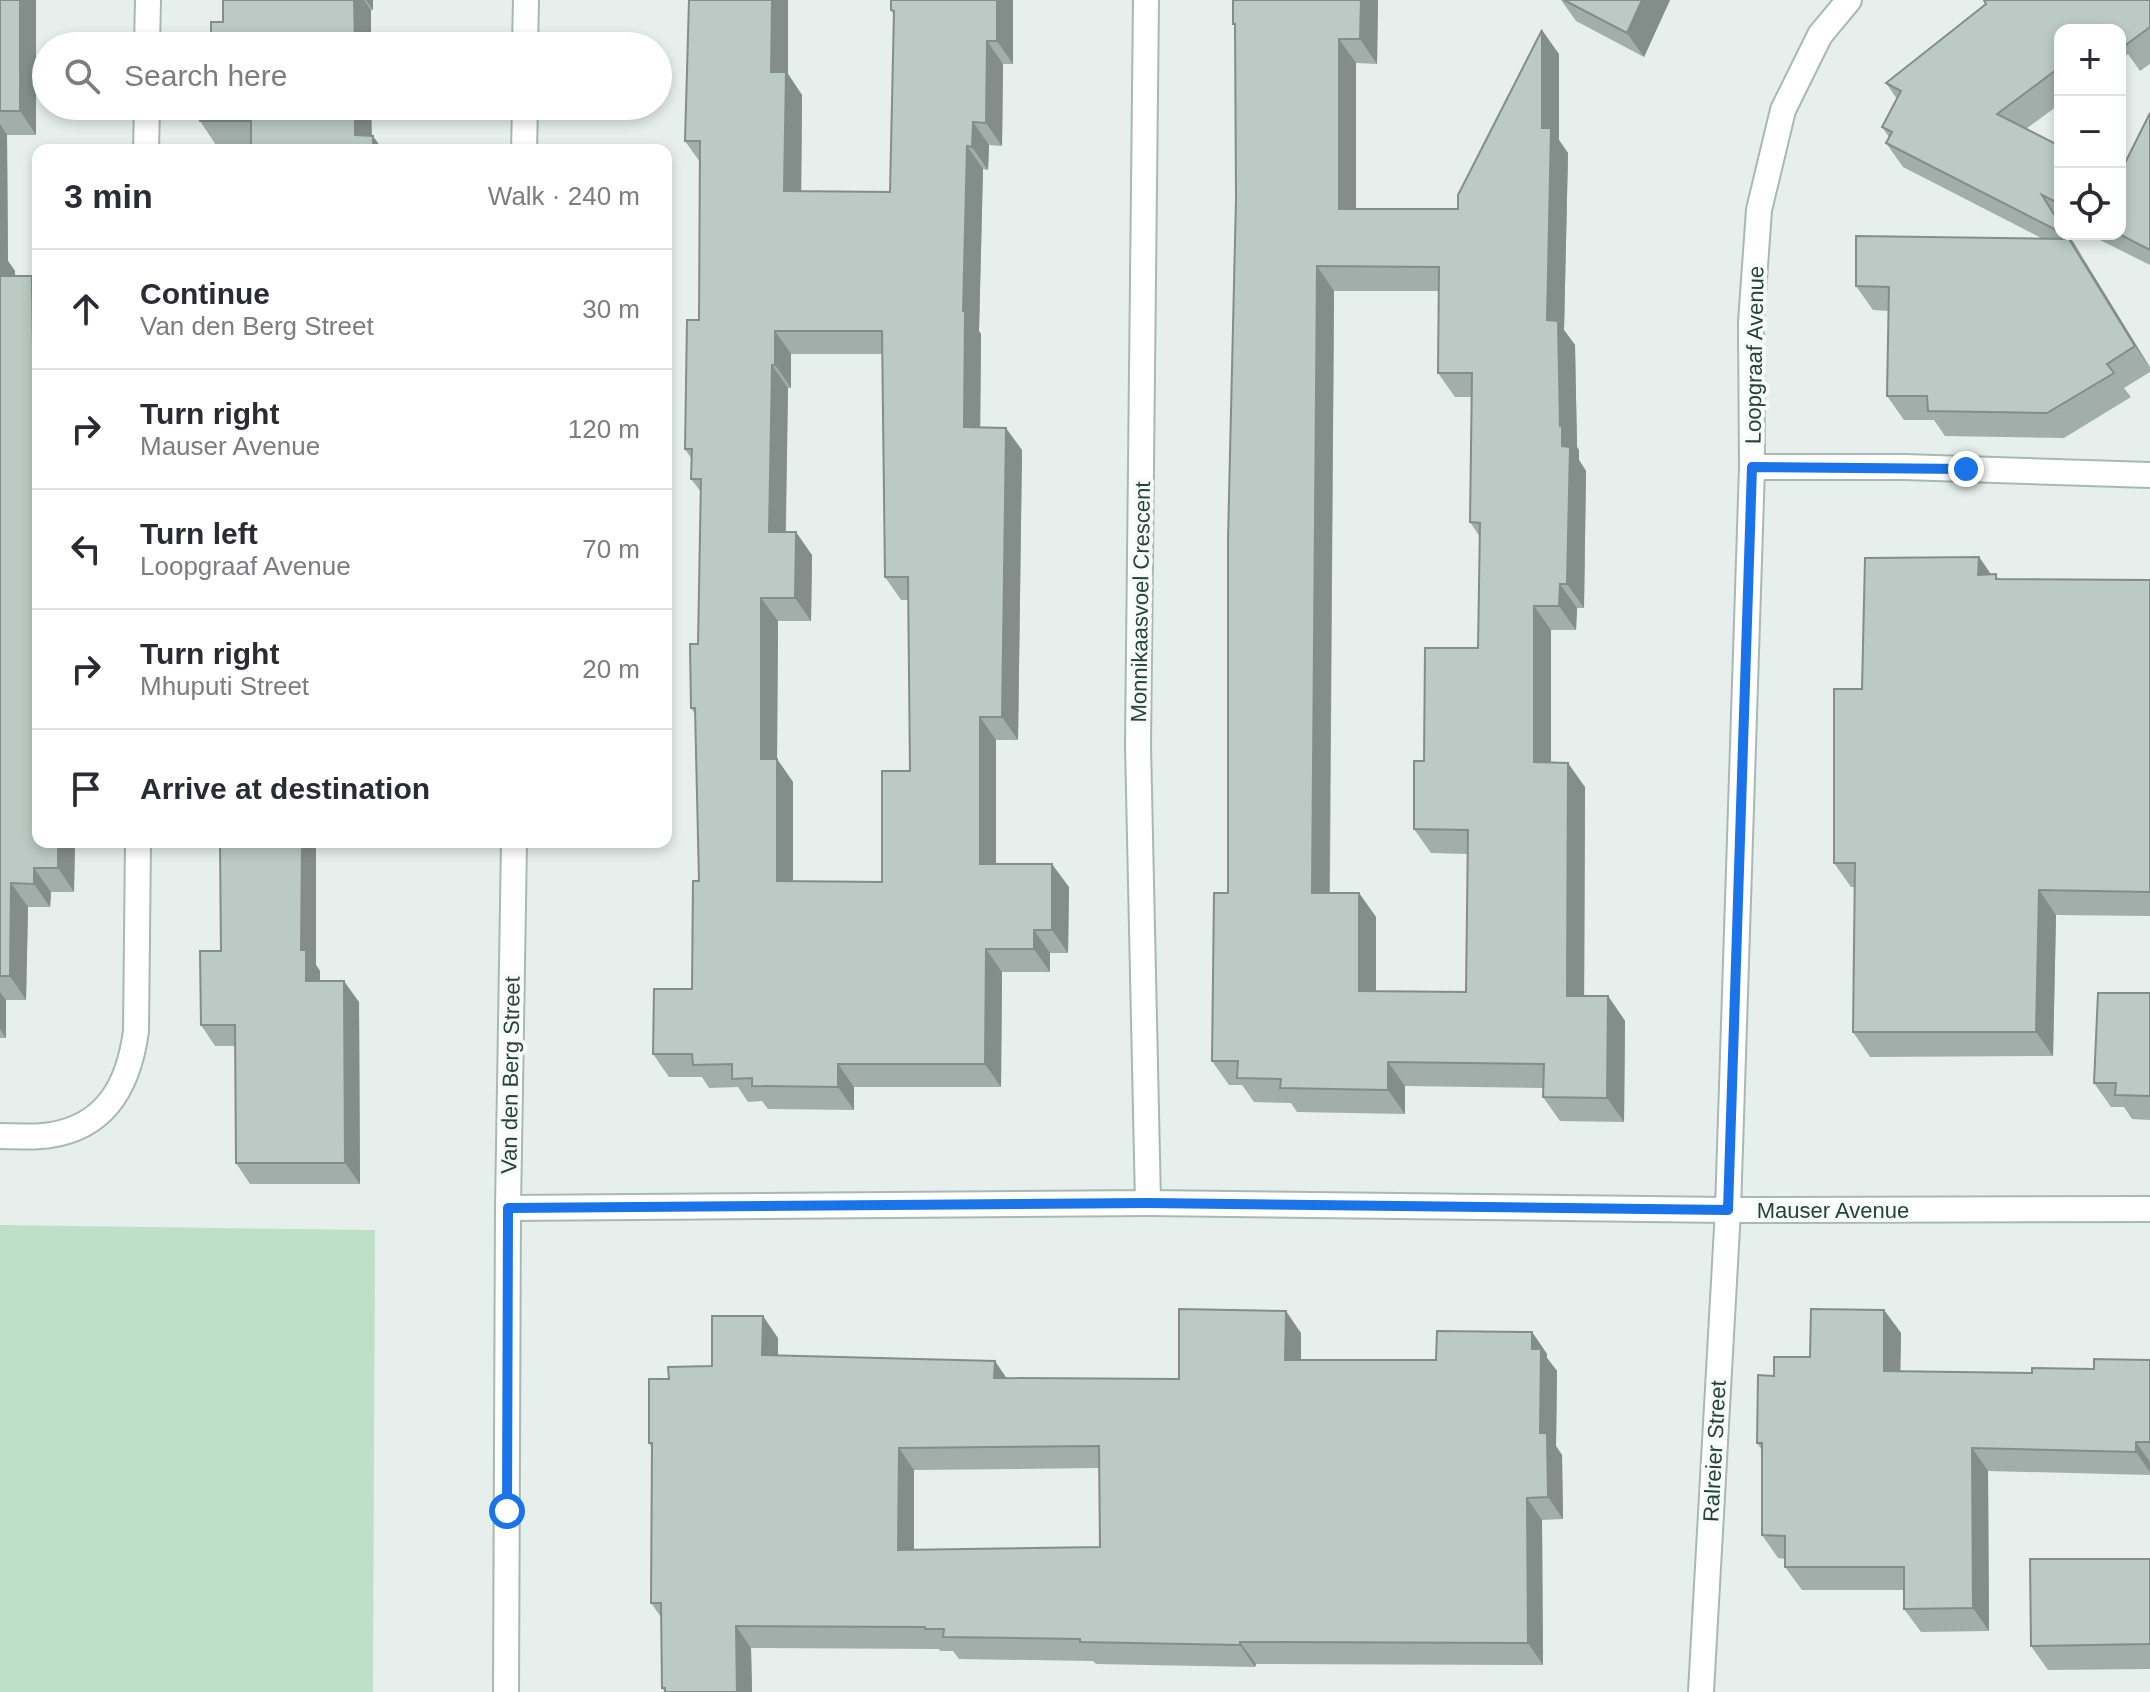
<!DOCTYPE html>
<html lang="en">
<head>
<meta charset="utf-8">
<style>
	:root { --surface:#fff; --page:#f2f2f3; --text:#2b2b33; --muted:#7c7c81; --line:#e1e1e2 }
	body { margin:0; font-family:Helvetica,sans-serif; background:var(--page); color:var(--text) }
	.controls { position:absolute; right:24px; top:24px; display:grid; overflow:hidden; border-radius:16px; box-shadow:0 4px 12px #0003 }
	.controls button { width:72px; height:72px; display:grid; place-items:center; padding:0; border:0; border-bottom:2px solid var(--line); background:var(--surface); color:var(--text); font:40px sans-serif }
	.stop { position:absolute; width:24px; height:24px; margin:-18px; border:6px solid #1a73e8; border-radius:50%; background:#fff }
	.stop.end { background:#1a73e8; border-color:#fff; box-shadow:0 2px 8px #0008 }
	.list { margin:0; padding:0; list-style:none }
	h2 { display:flex; justify-content:space-between; align-items:center; height:104px; margin:0; padding:0 32px; font-size:34px }
	h2 small { font-size:26px; font-weight:400; color:var(--muted) }
	.list li { display:grid; grid-template-columns:52px 1fr auto; gap:24px; align-items:center; box-sizing:border-box; height:120px; padding:0 32px; border-top:2px solid var(--line) }
	.list b { display:block; font-size:30px; white-space:nowrap }
	.list p { margin:0; font-size:26px; white-space:nowrap; color:var(--muted) }
	.list em { font-size:26px; font-style:normal; color:var(--muted) }
	.icon { flex:none; width:44px; height:44px; fill:none; stroke:currentColor; stroke-width:2; stroke-linecap:round; stroke-linejoin:round }
	.map { position:relative; flex:none; width:2150px; height:1692px; overflow:hidden }
	.search { position:absolute; background:var(--surface); box-shadow:0 4px 12px #0003; left:32px; top:32px; width:640px; height:88px; display:flex; align-items:center; gap:20px; box-sizing:border-box; padding:0 28px; border-radius:44px; color:var(--muted); font-size:30px }
	.panel { position:absolute; background:var(--surface); box-shadow:0 4px 12px #0003; left:32px; top:144px; width:640px; height:704px; border-radius:16px }
	.map>svg:first-child { display:block }
	.green { fill:#bfe0c8 }
	.lines { fill:none; stroke-linecap:round; stroke-linejoin:round }
	.street-casing { stroke:#a8b8b2; stroke-width:28 }
	.street { stroke:#fff; stroke-width:24 }
	.wall { fill:#a1aea9; fill-rule:evenodd }
	.shaded-wall { fill:#838d89 }
	.building { fill:#bbcac4; stroke:#838d89; stroke-width:2; fill-rule:evenodd }
	.route { stroke:#1a73e8; stroke-width:10 }
	.labels { text-anchor:middle; stroke-width:8; stroke-linejoin:round; paint-order:stroke }
	.street-label { font-size:22px; fill:#24423a; stroke:#f7fbf9 }
</style>
</head>
<body>
<div class="map">
<svg width="2150" height="1692" viewBox="0 0 2150 1692">
	<rect width="100%" height="100%" fill="#e6efeb"/>
	<!-- green -->
	<path class="green" d="M 0,1225 L 375,1230 L 373,1692 L 0,1692 Z"/>
	<g class="lines">
		<!-- street casing -->
		<g class="street-casing">
			<path id="street" d="M 1146,0 L 1138,745 L 1148,1203
				M 147,46 L 148,0
				M 525,46 L 526,0
				M 146,150 L 147,106
				M 524,150 L 525,106
				M 1752,467 L 1904,467 L 2150,475
				M 0,1136 C 16,1136 35,1138 51,1135 C 108,1126 129,1083 136,1031 L 138,842
				M 508,1208 L 1148,1203 L 1728,1210 L 2150,1209
				M 506,1692 L 508,1208 L 514,842
				M 1701,1692 L 1728,1210 L 1752,467 L 1751,322 L 1759,210 L 1783,110 L 1820,35 L 1849,0"/>
		</g>
		<!-- street -->
		<use href="#street" class="street"/>
	</g>
	<!-- wall -->
	<path class="wall" d="M 0,0 L 36,135 L 7,135 L 8,261 L 15,271 L 38,842 L 75,842 L 74,892 L 51,892 L 50,907 L 28,907 L 26,1000 L 6,1000 L 6,1038 L 0,1038 Z
		M 223,0 L 373,0 L 373,10 L 223,22 Z
		M 689,0 L 788,0 L 788,74 L 802,95 L 801,191 L 890,192 L 894,14 L 891,10 L 1013,0 L 1013,64 L 1003,64 L 1002,146 L 989,145 L 988,170 L 983,169 L 979,331 L 981,334 L 980,427 L 1022,450 L 1018,740 L 996,740 L 996,864 L 1069,887 L 1068,953 L 1050,953 L 1050,972 L 1002,972 L 1001,1087 L 854,1087 L 854,1110 L 768,1109 L 762,1101 L 748,1102 L 738,1087 L 709,1088 L 702,1077 L 669,1077 L 653,1054 L 692,989 L 699,881 L 696,715 L 691,708 L 698,644 L 701,492 L 691,479 L 691,458 L 685,449 L 699,320 L 700,162 L 685,141 ZM 791,354 L 882,354 L 885,577 L 901,600 L 908,600 L 910,771 L 882,882 L 793,881 L 793,782 L 777,759 L 778,621 L 811,621 L 812,555 L 786,532 L 788,388 L 791,388 Z
		M 1378,0 L 1377,64 L 1356,63 L 1356,209 L 1458,209 L 1559,54 L 1559,140 L 1568,153 L 1564,330 L 1575,345 L 1577,447 L 1579,450 L 1579,460 L 1586,471 L 1584,608 L 1577,608 L 1576,630 L 1551,630 L 1551,762 L 1585,787 L 1584,996 L 1608,996 L 1625,1021 L 1624,1122 L 1560,1121 L 1543,1097 L 1544,1088 L 1405,1086 L 1405,1114 L 1297,1112 L 1291,1103 L 1254,1102 L 1242,1085 L 1229,1085 L 1212,1061 L 1228,893 L 1236,198 L 1235,28 L 1233,24 ZM 1334,291 L 1439,291 L 1438,373 L 1455,397 L 1472,397 L 1470,522 L 1480,537 L 1478,648 L 1424,761 L 1414,829 L 1431,853 L 1468,854 L 1466,992 L 1376,991 L 1376,917 L 1359,893 L 1330,893 Z
		M 1561,0 L 1670,0 L 1644,57 L 1576,21 Z
		M 2150,0 L 2150,64 L 2140,71 L 2128,54 L 2120,60 L 2120,30 L 2060,30 L 2060,104 L 2026,129 L 2060,146 L 2060,234 L 2068,234 L 2150,367 L 2150,372 L 2124,388 L 2131,397 L 2064,438 L 1945,436 L 1934,420 L 1904,420 L 1887,396 L 1888,311 L 1873,310 L 1856,286 L 2043,239 L 1903,167 L 1886,143 L 1889,137 L 1882,127 L 1897,99 L 1886,83 Z
		M 200,106 L 371,106 L 372,136 L 251,145 L 216,145 L 200,121 Z
		M 2150,113 L 2150,265 L 2088,234 L 2120,234 Z
		M 1979,557 L 1991,574 L 2000,579 L 2150,580 L 2150,916 L 2056,915 L 2053,1056 L 1870,1057 L 1853,1032 L 1855,887 L 1851,887 L 1834,863 L 1862,689 Z
		M 221,951 L 316,965 L 320,971 L 320,981 L 359,1002 L 360,1184 L 250,1184 L 236,1163 L 235,1046 L 215,1046 L 201,1025 Z
		M 2150,993 L 2150,1120 L 2132,1119 L 2124,1107 L 2111,1107 L 2094,1083 Z
		M 1884,1310 L 1901,1333 L 1900,1372 L 2032,1373 L 2094,1369 L 2150,1360 L 2150,1475 L 1988,1471 L 1989,1631 L 1921,1632 L 1904,1609 L 1904,1590 L 1802,1590 L 1785,1567 L 1785,1559 L 1778,1558 L 1762,1535 L 1762,1450 L 1757,1443 L 1774,1376 L 1810,1357 Z
		M 1532,1332 L 1547,1354 L 1547,1358 L 1557,1371 L 1556,1446 L 1562,1455 L 1563,1519 L 1542,1520 L 1543,1665 L 1256,1664 L 1255,1667 L 1096,1664 L 1093,1661 L 959,1659 L 953,1651 L 940,1651 L 939,1649 L 751,1648 L 752,1692 L 665,1692 L 662,1688 L 661,1617 L 651,1603 L 652,1448 L 649,1443 L 669,1379 L 712,1366 L 778,1338 L 778,1356 L 1006,1378 L 1179,1379 L 1301,1333 L 1301,1360 L 1436,1360 ZM 1099,1468 L 1100,1547 L 914,1550 L 914,1470 Z
		M 2150,1559 L 2150,1669 L 2048,1670 L 2031,1646 Z"/>
	<!-- shaded-wall -->
	<path class="shaded-wall" d="M 20,0 L 36,0 L 36,135 L 20,111 Z
		M 354,0 L 364,0 L 371,10 L 371,46 L 355,46 Z
		M 366,0 L 373,0 L 373,10 Z
		M 772,0 L 788,0 L 788,74 L 802,95 L 801,214 L 784,191 L 771,72 Z
		M 997,0 L 1013,0 L 1013,64 L 997,41 Z
		M 1361,0 L 1378,0 L 1377,64 L 1360,39 Z
		M 1642,0 L 1670,0 L 1644,57 L 1627,33 Z
		M 1542,30 L 1559,54 L 1559,140 L 1568,153 L 1564,330 L 1575,345 L 1577,447 L 1579,450 L 1579,460 L 1586,471 L 1584,608 L 1567,584 L 1562,446 L 1547,320 L 1542,128 Z
		M 1339,39 L 1356,63 L 1356,233 L 1339,209 Z
		M 987,41 L 1003,64 L 1002,146 L 986,123 Z
		M 355,106 L 371,106 L 372,150 L 355,135 Z
		M 973,122 L 989,145 L 988,170 L 972,147 Z
		M 0,124 L 7,135 L 8,261 L 15,271 L 14,300 L 0,280 Z
		M 373,136 L 383,150 L 373,150 Z
		M 967,146 L 983,169 L 979,331 L 981,334 L 980,450 L 964,427 L 963,311 Z
		M 2066,234 L 2068,234 L 2084,259 Z
		M 2069,239 L 2086,263 L 2150,368 L 2135,346 Z
		M 1317,266 L 1334,291 L 1329,917 L 1312,893 Z
		M 32,276 L 38,285 L 38,434 L 34,428 Z
		M 775,331 L 791,354 L 791,388 L 775,365 Z
		M 772,365 L 788,388 L 785,554 L 769,532 Z
		M 1006,428 L 1022,450 L 1018,740 L 1002,717 Z
		M 796,532 L 812,555 L 811,621 L 795,598 Z
		M 1979,557 L 1996,582 L 1978,575 Z
		M 1560,584 L 1577,608 L 1576,630 L 1559,606 Z
		M 761,598 L 778,621 L 777,759 L 793,782 L 793,904 L 777,881 L 761,759 Z
		M 1534,606 L 1551,630 L 1551,787 L 1534,762 Z
		M 980,717 L 996,740 L 996,887 L 980,864 Z
		M 1568,763 L 1585,787 L 1584,1020 L 1567,996 Z
		M 58,842 L 75,842 L 74,892 L 58,868 Z
		M 302,842 L 316,842 L 316,965 L 320,971 L 320,1002 L 306,981 L 301,950 Z
		M 1052,864 L 1069,887 L 1068,953 L 1052,930 Z
		M 34,868 L 51,892 L 50,907 L 34,884 Z
		M 11,883 L 28,907 L 26,1000 L 10,976 Z
		M 2039,890 L 2056,915 L 2053,1056 L 2036,1032 Z
		M 1359,893 L 1376,917 L 1376,1015 L 1359,991 Z
		M 1034,930 L 1050,953 L 1050,972 L 1034,949 Z
		M 986,949 L 1002,972 L 1001,1087 L 985,1064 Z
		M 344,981 L 359,1002 L 360,1184 L 345,1163 Z
		M 0,992 L 6,1000 L 6,1038 L 0,1029 Z
		M 1608,996 L 1625,1021 L 1624,1122 L 1607,1098 Z
		M 1388,1062 L 1405,1086 L 1405,1114 L 1388,1090 Z
		M 838,1064 L 854,1087 L 854,1110 L 838,1087 Z
		M 1884,1310 L 1901,1333 L 1900,1394 L 1884,1371 Z
		M 1286,1311 L 1301,1333 L 1301,1382 L 1285,1360 Z
		M 763,1316 L 778,1338 L 778,1377 L 762,1355 Z
		M 1532,1332 L 1547,1354 L 1547,1358 L 1557,1371 L 1556,1446 L 1562,1455 L 1563,1519 L 1548,1497 L 1532,1349 Z
		M 995,1361 L 1010,1383 L 994,1378 Z
		M 2136,1442 L 2150,1462 L 2150,1472 L 2136,1452 Z
		M 899,1448 L 914,1470 L 914,1572 L 898,1550 Z
		M 1972,1448 L 1988,1471 L 1989,1631 L 1973,1608 Z
		M 1527,1498 L 1542,1520 L 1543,1665 L 1528,1643 Z
		M 736,1626 L 751,1648 L 752,1692 L 737,1692 Z
		M 1240,1642 L 1256,1664 L 1255,1667 L 1240,1645 Z"/>
	<!-- building -->
	<path class="building" d="M 0,0 L 20,0 L 20,111 L 0,111 Z
		M 223,0 L 354,0 L 355,46 L 211,46 L 211,22 L 223,22 Z
		M 689,0 L 772,0 L 771,72 L 786,72 L 784,191 L 890,192 L 894,11 L 891,10 L 891,0 L 997,0 L 997,41 L 987,41 L 986,123 L 973,122 L 972,147 L 967,146 L 963,311 L 965,311 L 964,427 L 1006,428 L 1002,717 L 980,717 L 980,864 L 1052,864 L 1052,930 L 1034,930 L 1034,949 L 986,949 L 985,1064 L 838,1064 L 838,1087 L 752,1086 L 752,1078 L 732,1079 L 732,1064 L 693,1065 L 692,1054 L 653,1054 L 654,989 L 692,989 L 693,881 L 699,881 L 695,708 L 691,708 L 690,644 L 698,644 L 701,479 L 691,479 L 692,449 L 685,449 L 687,320 L 699,320 L 700,141 L 685,141 ZM 775,331 L 882,331 L 885,577 L 908,577 L 910,771 L 882,771 L 882,882 L 777,881 L 777,759 L 761,759 L 761,598 L 795,598 L 796,532 L 769,532 L 772,365 L 775,365 Z
		M 1233,0 L 1361,0 L 1360,39 L 1339,39 L 1339,209 L 1458,209 L 1458,195 L 1542,30 L 1542,128 L 1551,128 L 1547,320 L 1558,321 L 1560,426 L 1562,426 L 1562,446 L 1570,447 L 1567,584 L 1560,584 L 1559,606 L 1534,606 L 1534,762 L 1568,763 L 1567,996 L 1608,996 L 1607,1098 L 1543,1097 L 1544,1064 L 1388,1062 L 1388,1090 L 1280,1088 L 1281,1079 L 1237,1078 L 1238,1061 L 1212,1061 L 1214,893 L 1228,893 L 1228,540 L 1236,198 L 1235,24 L 1233,24 ZM 1317,266 L 1439,267 L 1438,373 L 1472,373 L 1470,522 L 1480,523 L 1478,648 L 1425,648 L 1424,761 L 1414,761 L 1414,829 L 1468,830 L 1466,992 L 1359,991 L 1359,893 L 1312,893 Z
		M 1564,0 L 1642,0 L 1627,33 Z
		M 1984,0 L 2150,0 L 2150,27 L 2123,47 L 2120,42 L 2120,30 L 2060,30 L 2060,67 L 1997,114 L 2060,146 L 2060,204 L 2042,195 L 2060,224 L 2060,232 L 1886,143 L 1892,132 L 1882,127 L 1901,91 L 1886,83 L 1986,4 Z
		M 200,106 L 355,106 L 355,135 L 373,136 L 373,150 L 251,150 L 251,121 L 200,121 Z
		M 2150,113 L 2150,250 L 2119,234 L 2120,173 Z
		M 1856,236 L 2069,239 L 2135,346 L 2107,364 L 2114,373 L 2047,413 L 1928,411 L 1927,396 L 1887,396 L 1889,287 L 1856,286 Z
		M 0,276 L 32,276 L 34,428 L 38,428 L 38,842 L 58,842 L 58,868 L 34,868 L 34,884 L 11,883 L 10,976 L 0,976 Z
		M 1979,557 L 1978,575 L 1996,574 L 1996,579 L 2150,580 L 2150,892 L 2039,890 L 2036,1032 L 1853,1032 L 1855,863 L 1834,863 L 1834,689 L 1862,689 L 1865,558 Z
		M 220,842 L 302,842 L 301,950 L 306,950 L 306,981 L 344,981 L 345,1163 L 236,1163 L 235,1025 L 201,1025 L 200,951 L 221,951 Z
		M 2098,993 L 2150,993 L 2150,1096 L 2115,1095 L 2116,1083 L 2094,1083 Z
		M 1179,1309 L 1286,1311 L 1285,1360 L 1436,1360 L 1437,1331 L 1532,1332 L 1532,1349 L 1541,1349 L 1540,1433 L 1547,1433 L 1548,1497 L 1527,1498 L 1528,1643 L 1240,1642 L 1240,1645 L 1080,1642 L 1080,1639 L 943,1637 L 944,1629 L 925,1629 L 925,1627 L 736,1626 L 737,1692 L 665,1692 L 665,1688 L 662,1688 L 661,1603 L 651,1603 L 652,1443 L 649,1443 L 649,1379 L 669,1379 L 668,1367 L 712,1366 L 712,1316 L 763,1316 L 762,1355 L 995,1361 L 994,1378 L 1179,1379 ZM 1099,1446 L 1100,1547 L 898,1550 L 899,1448 Z
		M 1811,1309 L 1884,1310 L 1884,1371 L 2032,1373 L 2032,1368 L 2094,1369 L 2094,1359 L 2150,1360 L 2150,1442 L 2136,1442 L 2136,1452 L 1972,1448 L 1973,1608 L 1904,1609 L 1904,1567 L 1785,1567 L 1785,1536 L 1762,1535 L 1762,1443 L 1757,1443 L 1758,1375 L 1774,1376 L 1774,1357 L 1810,1357 Z
		M 2030,1559 L 2150,1559 L 2150,1644 L 2031,1646 Z"/>
	<g class="lines">
		<!-- route -->
		<path class="route" d="M 507,1511 L 508,1208 L 1148,1203 L 1728,1210 L 1752,467 L 1966,469"/>
	</g>
	<g class="labels">
		<!-- street labels -->
		<g class="street-label">
			<text transform="translate(1754 355) rotate(-89)" y="8">Loopgraaf Avenue</text>
			<text transform="translate(1140 602) rotate(-89)" y="8">Monnikaasvoel Crescent</text>
			<text transform="translate(510 1075) rotate(-89)" y="8">Van den Berg Street</text>
			<text x="1833" y="1218">Mauser Avenue</text>
			<text transform="translate(1714 1451) rotate(-87)" y="8">Ralreier Street</text>
		</g>
	</g>
</svg>
<div class="controls">
<button>+</button>
<button>−</button>
<button><svg class="icon" aria-label="locate" viewBox="0 0 24 24"><circle cx="12" cy="12" r="6"/><path d="M12 2v4M12 18v4M2 12h4M18 12h4"/></svg></button>
</div>
<div class="stop" style="left:507px;top:1511px"></div>
<div class="stop end" style="left:1966px;top:469px"></div>
<div class="search"><svg class="icon" aria-label="search" viewBox="0 0 24 24"><circle cx="10" cy="10" r="6"/><path d="M15 15l6 6"/></svg>Search here</div>
<section class="panel">
<h2>3 min<small>Walk · 240 m</small></h2>
<ul class="list">
<li><svg class="icon" aria-label="ahead" viewBox="0 0 24 24"><path d="M12 20V5M6 11l6-6 6 6"/></svg><div><b>Continue</b><p>Van den Berg Street</p></div><em>30 m</em></li>
<li><svg class="icon" aria-label="right" viewBox="0 0 24 24"><path d="M7 20v-9h11M14 6l5 5-5 5"/></svg><div><b>Turn right</b><p>Mauser Avenue</p></div><em>120 m</em></li>
<li><svg class="icon" aria-label="left" viewBox="0 0 24 24"><path d="M17 20v-9H6M10 6l-5 5 5 5"/></svg><div><b>Turn left</b><p>Loopgraaf Avenue</p></div><em>70 m</em></li>
<li><svg class="icon" aria-label="right" viewBox="0 0 24 24"><path d="M7 20v-9h11M14 6l5 5-5 5"/></svg><div><b>Turn right</b><p>Mhuputi Street</p></div><em>20 m</em></li>
<li><svg class="icon" aria-label="arrive" viewBox="0 0 24 24"><path d="M6 21V4h12l-3 4 3 4H6"/></svg><div><b>Arrive at destination</b></div></li>
</ul>
</section>
</div>
</body>
</html>
